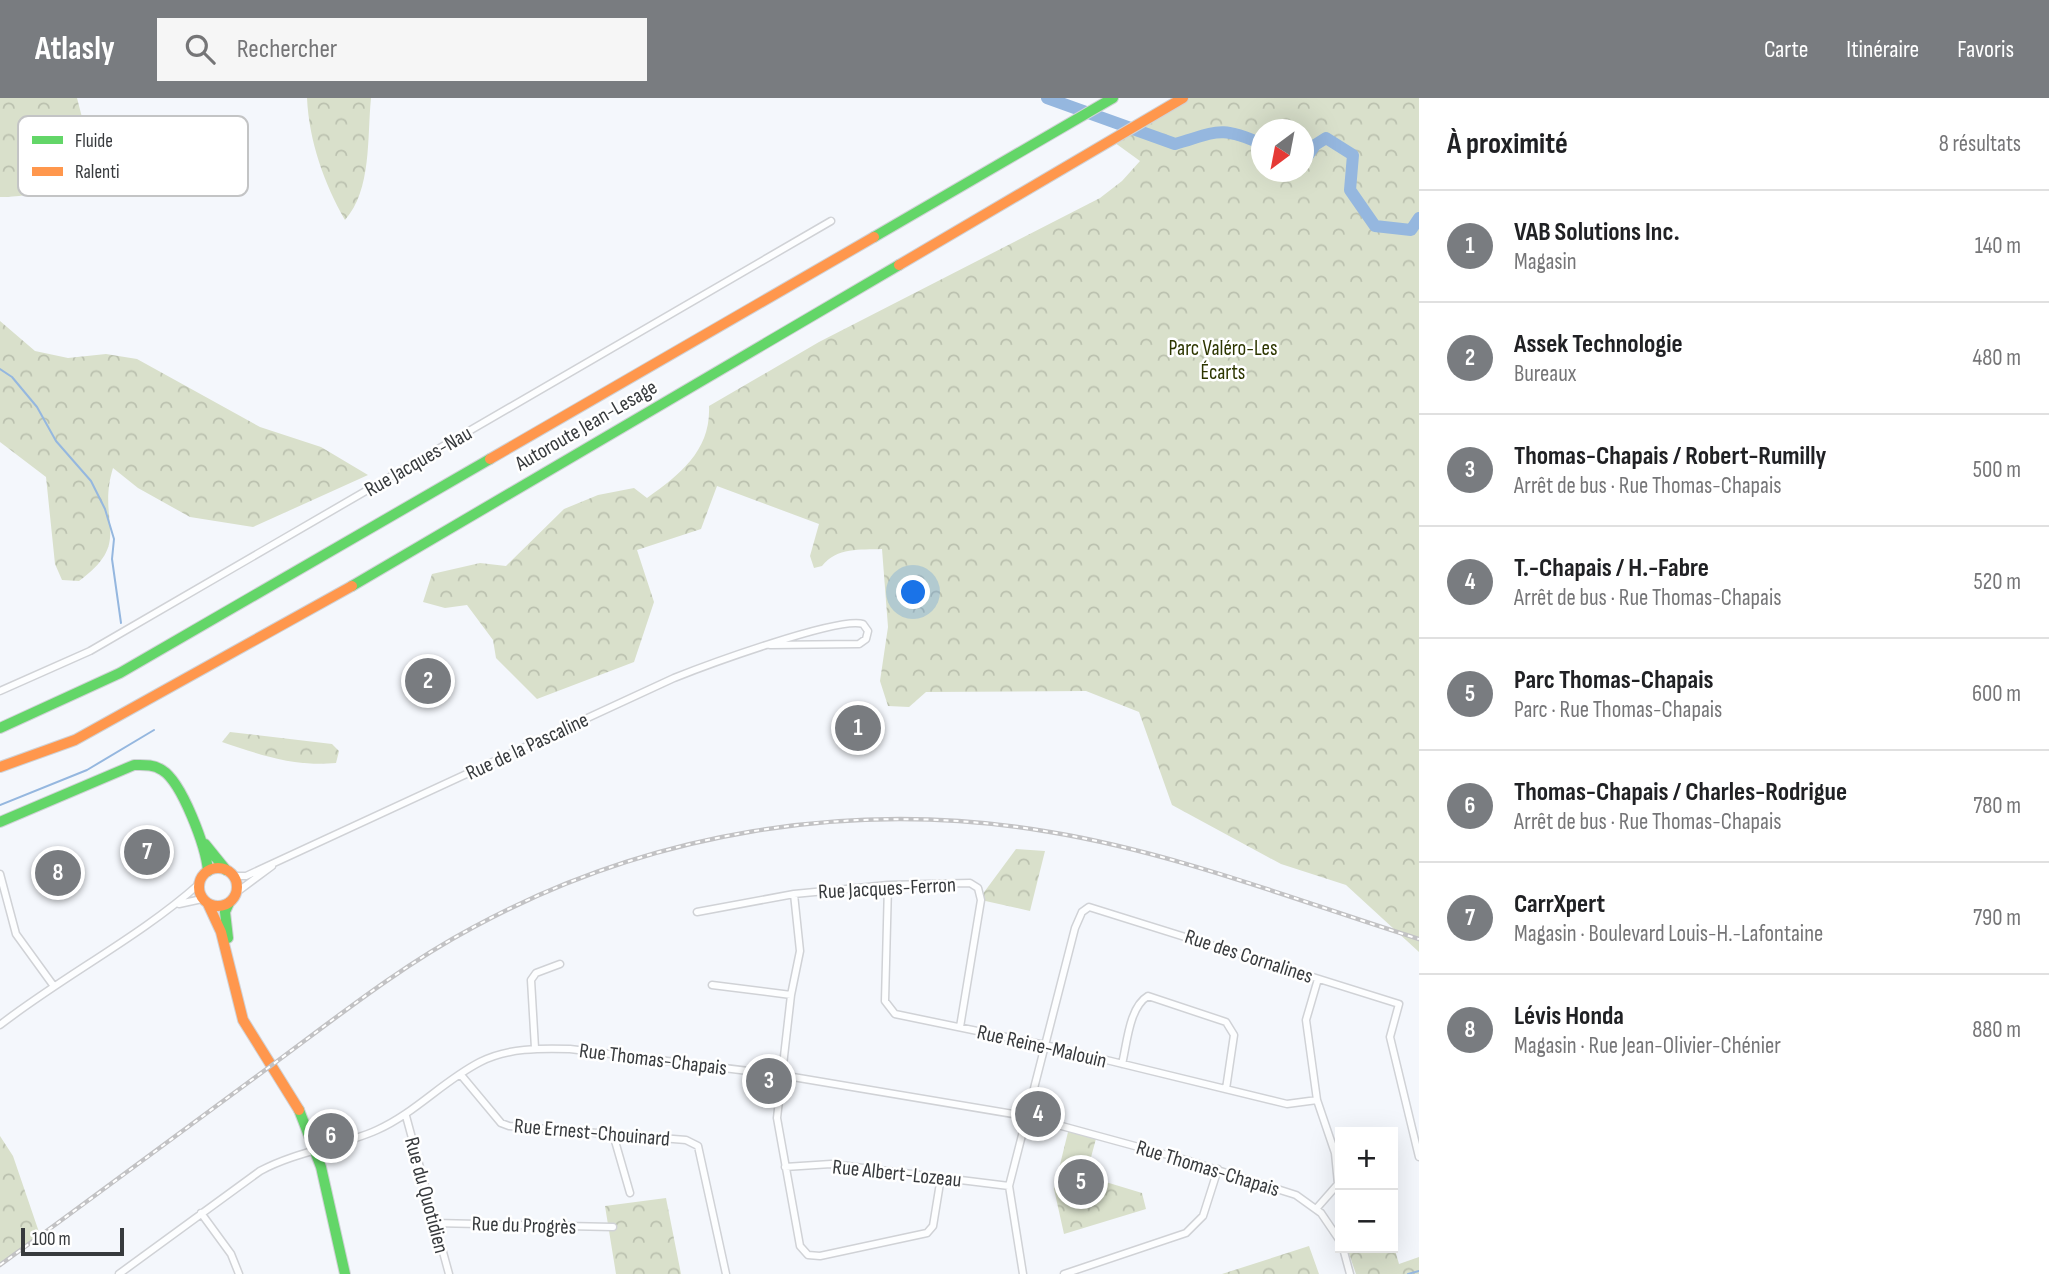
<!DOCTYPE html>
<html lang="fr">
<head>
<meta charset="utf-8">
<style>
	:root { --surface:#fff; --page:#f6f6f6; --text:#202124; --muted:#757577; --line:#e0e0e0; --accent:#797c80 }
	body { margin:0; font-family:"Sofia Sans Condensed",sans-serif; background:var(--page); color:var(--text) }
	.controls { position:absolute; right:21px; bottom:21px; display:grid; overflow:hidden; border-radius:0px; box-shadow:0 7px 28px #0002 }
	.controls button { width:63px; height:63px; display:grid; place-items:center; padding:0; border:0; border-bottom:2px solid var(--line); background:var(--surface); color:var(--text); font:35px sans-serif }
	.compass { position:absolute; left:1251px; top:21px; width:63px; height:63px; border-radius:50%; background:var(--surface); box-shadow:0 7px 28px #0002; rotate:212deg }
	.scale { position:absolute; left:21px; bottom:18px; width:103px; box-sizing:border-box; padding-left:7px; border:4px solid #373a3d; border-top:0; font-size:19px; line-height:24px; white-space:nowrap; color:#373a3d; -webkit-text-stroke:5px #fff; paint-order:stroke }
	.you { position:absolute; left:914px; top:495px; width:24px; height:24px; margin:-18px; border:5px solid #fff; border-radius:50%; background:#1a73e8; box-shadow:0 0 0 10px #1a73e833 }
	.badge { display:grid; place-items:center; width:46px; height:46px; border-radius:50%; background:var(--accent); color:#fff; font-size:23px; font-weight:700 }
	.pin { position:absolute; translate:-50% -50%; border:4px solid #fff; box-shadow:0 2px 7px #0006 }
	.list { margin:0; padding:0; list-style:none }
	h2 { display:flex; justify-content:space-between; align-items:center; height:91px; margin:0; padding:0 28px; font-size:30px }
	h2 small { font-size:23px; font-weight:400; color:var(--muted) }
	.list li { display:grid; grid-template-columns:46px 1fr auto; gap:21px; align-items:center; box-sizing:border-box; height:112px; padding:0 28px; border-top:2px solid var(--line) }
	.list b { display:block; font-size:26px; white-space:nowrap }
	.list p { margin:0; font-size:23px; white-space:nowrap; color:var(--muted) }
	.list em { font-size:23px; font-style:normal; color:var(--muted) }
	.icon { flex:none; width:38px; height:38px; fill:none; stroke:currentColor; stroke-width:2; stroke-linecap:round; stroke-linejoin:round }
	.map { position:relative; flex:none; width:1419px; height:1176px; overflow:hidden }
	header { display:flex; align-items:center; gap:42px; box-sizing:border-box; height:98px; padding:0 35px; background:var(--accent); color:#fff }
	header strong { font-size:33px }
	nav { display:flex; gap:38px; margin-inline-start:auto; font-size:24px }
	.search { width:490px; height:63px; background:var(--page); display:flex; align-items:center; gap:18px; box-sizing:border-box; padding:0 24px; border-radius:0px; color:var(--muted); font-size:26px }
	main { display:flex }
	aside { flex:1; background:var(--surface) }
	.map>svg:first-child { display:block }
	.forest { fill:url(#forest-crowns); fill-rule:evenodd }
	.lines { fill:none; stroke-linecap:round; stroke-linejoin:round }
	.stream { stroke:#95b7df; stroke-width:2 }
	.river { stroke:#95b7df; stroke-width:12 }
	.street-casing { stroke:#d0d2d6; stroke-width:9 }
	.fast-casing { stroke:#d0d2d6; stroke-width:12 }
	.slow-casing { stroke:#d0d2d6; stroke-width:12 }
	.street { stroke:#fdfeff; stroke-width:6 }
	.fast { stroke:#63d668; stroke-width:10 }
	.slow { stroke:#ff974d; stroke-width:10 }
	.rail-casing { stroke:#c2c2c4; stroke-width:4.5 }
	.rail { stroke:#fff; stroke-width:2; stroke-dasharray:5; stroke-linecap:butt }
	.labels { text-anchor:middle; stroke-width:5; stroke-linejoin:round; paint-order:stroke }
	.park-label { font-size:21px; fill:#2d3600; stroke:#fff }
	.street-label { font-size:21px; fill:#373a3d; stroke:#fff }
	.key { fill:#fff; stroke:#c3c4c5; stroke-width:2 }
	.key-label { font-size:19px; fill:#373a3d }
</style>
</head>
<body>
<header>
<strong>Atlasly</strong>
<div class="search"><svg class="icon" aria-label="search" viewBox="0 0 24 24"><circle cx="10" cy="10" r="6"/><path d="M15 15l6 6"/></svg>Rechercher</div>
<nav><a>Carte</a><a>Itinéraire</a><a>Favoris</a></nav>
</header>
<main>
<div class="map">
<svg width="1419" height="1176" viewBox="0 0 1419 1176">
	<defs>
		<pattern id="forest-crowns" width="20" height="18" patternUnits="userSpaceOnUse" patternTransform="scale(1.75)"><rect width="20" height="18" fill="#d9e0cb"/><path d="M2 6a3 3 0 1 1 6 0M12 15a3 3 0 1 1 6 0" fill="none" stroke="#bbc1af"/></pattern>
	</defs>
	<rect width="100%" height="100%" fill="#f4f7fc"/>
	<!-- forest -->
	<path class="forest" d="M 0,0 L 77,0 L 93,62 C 74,89 33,99 0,99 Z
		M 307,0 L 371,0 C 367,39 372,92 345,122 C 324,85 309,43 307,0 Z
		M 1183,0 L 1419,0 L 1419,854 L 1346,787 L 1281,766 L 1172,707 L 1139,614 L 1086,593 L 926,594 L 909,609 L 888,608 L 880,583 L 888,529 L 882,451 C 860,452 837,449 822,468 L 814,470 L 810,458 L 819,426 L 717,388 L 701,431 L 637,452 L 654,504 L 634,564 L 537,601 L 496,560 L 493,542 L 467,507 L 445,510 L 423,504 L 432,476 L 480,465 L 506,468 L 564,411 L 598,397 L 634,390 L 647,400 C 681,376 711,352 709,308 L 819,244 L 1100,100 L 1122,83 L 1140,63 L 1111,42 ZM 1262,32 L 1304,32 L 1304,74 L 1262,74 Z
		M 0,223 L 35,253 L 68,260 L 106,256 L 137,261 L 260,329 L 321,349 L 368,377 L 253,429 L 190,419 L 138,390 L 113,370 C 96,425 134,443 79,483 L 62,482 L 55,466 L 46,379 L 0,344 Z
		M 230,634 L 332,646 L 339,653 L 336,665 C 295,669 261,657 222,644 Z
		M 1016,751 L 1045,753 L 1030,813 L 981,802 L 982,797 Z
		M 1069,1030 L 1097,1037 L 1086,1078 L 1142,1095 L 1146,1111 L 1064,1136 L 1054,1091 Z
		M 0,1038 L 13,1058 L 40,1137 L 0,1165 Z
		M 666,1100 L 681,1176 L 616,1176 L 605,1108 Z
		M 1393,1145 L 1399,1166 L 1419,1159 L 1419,1176 L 1356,1176 L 1347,1150 L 1393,1150 Z
		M 1309,1148 L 1319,1176 L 1222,1176 Z"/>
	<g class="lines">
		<!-- stream -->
		<path class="stream" d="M 0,271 L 12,279 L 37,309 L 56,343 L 91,383 L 105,411 L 114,441 L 112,461 L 121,525
			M 0,707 L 87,672 L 154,632
			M 1408,1176 L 1419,1173"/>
		<!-- river -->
		<path class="river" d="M 1047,0 L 1175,46 C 1217,34 1219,27 1262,46
			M 1304,63 L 1315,47 L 1326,40 L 1353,57 L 1350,92 L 1375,128 L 1411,132 L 1419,120"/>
		<!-- street casing -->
		<g class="street-casing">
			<path id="street" d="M 0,593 L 90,553 L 831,123
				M 0,776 L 16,836 L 53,887
				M 233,778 L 246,778 L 674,580 C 704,568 839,518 863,526 L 868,533 L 866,541 L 859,546 L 770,547
				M 888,787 L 885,903 L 895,916 L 1045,947 L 1287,1006 L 1317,1002
				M 237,794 L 272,768
				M 794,796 L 800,853 L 791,897 L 777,1020 L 800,1148 L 808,1157 L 820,1158 L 927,1135 L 933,1128 L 941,1079
				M 179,806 L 202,801
				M 697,814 L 794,796 L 888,787 L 970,785 L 978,790 L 981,802 L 960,929
				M 712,887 L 791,897
				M 0,927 C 63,878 141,838 199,786
				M 535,950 L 531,882 L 536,875 L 560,866
				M 1122,966 C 1127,946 1129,909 1148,898 L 1226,924 L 1234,937 L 1226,991
				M 461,977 L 501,1025 L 509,1028 L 686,1042 L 698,1048 L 726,1176
				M 406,1018 L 449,1176
				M 613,1036 L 630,1095
				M 785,1069 L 831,1066 L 1009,1088
				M 1316,1111 L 1338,1086 L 1335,1055 L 1317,1002 L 1306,922 L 1318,881
				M 201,1115 L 231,1156 L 239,1176
				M 435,1125 L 613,1129
				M 1343,1150 L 1350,1176
				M 119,1176 L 260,1073 C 297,1053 339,1049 377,1032 C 415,1015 443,983 480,964 C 507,950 541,950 570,951 L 781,977 L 1025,1018 L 1186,1062 L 1296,1097 L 1321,1115 L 1340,1143
				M 1023,1176 L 1009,1088 L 1075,830 L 1082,814 L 1089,809 L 1399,906 L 1390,939 L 1419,1059
				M 1064,1176 L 1186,1135 L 1203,1118 L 1218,1071"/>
		</g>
		<!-- fast casing -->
		<g class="fast-casing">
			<path id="fast" d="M 874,139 L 1113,0
				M 352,488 L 899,167
				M 0,630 L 120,575 L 490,361
				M 0,724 L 134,667 C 143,667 153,666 162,672 C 182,684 206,749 208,773
				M 205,746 L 226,772
				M 228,840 L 225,814 L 229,805
				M 299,1012 L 321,1069 L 345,1176"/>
		</g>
		<!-- slow casing -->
		<g class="slow-casing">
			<path id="slow" d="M 899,167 L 1183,0
				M 490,361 L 874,139
				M 0,669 L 75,642 L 352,488
				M199 789a19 19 0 1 1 38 0a19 19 0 1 1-38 0Z
				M 208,806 L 221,834 L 243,922 L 299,1012"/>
		</g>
		<!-- street -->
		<use href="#street" class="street"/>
		<!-- fast -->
		<use href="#fast" class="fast"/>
		<!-- slow -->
		<use href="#slow" class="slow"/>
		<!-- rail casing -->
		<g class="rail-casing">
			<path id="rail" d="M 0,1167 C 91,1101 181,1034 272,967 C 337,919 401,868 472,830 C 648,734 853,700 1050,734 C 1176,755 1298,803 1419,841"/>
		</g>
		<!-- rail -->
		<use href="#rail" class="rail"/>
	</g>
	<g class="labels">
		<!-- park labels -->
		<g class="park-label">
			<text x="1223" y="257">Parc Valéro-Les<tspan x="1223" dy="24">Écarts</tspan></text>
		</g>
		<!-- street labels -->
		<g class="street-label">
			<text transform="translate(586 327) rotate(-30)" y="7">Autoroute Jean-Lesage</text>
			<text transform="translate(418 363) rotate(-30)" y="7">Rue Jacques-Nau</text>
			<text transform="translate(527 648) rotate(-25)" y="7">Rue de la Pascaline</text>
			<text transform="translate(887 790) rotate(-3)" y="7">Rue Jacques-Ferron</text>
			<text transform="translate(1249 858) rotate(18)" y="7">Rue des Cornalines</text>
			<text transform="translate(1042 948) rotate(13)" y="7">Rue Reine-Malouin</text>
			<text transform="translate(653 961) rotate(7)" y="7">Rue Thomas-Chapais</text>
			<text transform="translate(592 1034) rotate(5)" y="7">Rue Ernest-Chouinard</text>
			<text transform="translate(1208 1070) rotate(17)" y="7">Rue Thomas-Chapais</text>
			<text transform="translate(897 1075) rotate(6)" y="7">Rue Albert-Lozeau</text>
			<text transform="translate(427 1097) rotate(75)" y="7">Rue du Quotidien</text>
			<text transform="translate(524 1127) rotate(2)" y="7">Rue du Progrès</text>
		</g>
	</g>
	<!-- legend -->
	<rect x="18" y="18" width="230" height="80" rx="10" class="key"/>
	<rect x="32" y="38" width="31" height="8" fill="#63d668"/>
	<rect x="32" y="69" width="31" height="9" fill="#ff974d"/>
	<g class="key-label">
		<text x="75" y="49">Fluide</text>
		<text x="75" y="80">Ralenti</text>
	</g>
</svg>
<div class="controls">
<button>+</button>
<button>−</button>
</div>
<svg class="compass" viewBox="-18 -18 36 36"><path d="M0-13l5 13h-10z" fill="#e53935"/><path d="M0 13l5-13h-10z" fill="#757577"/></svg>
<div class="scale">100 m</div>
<div class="you"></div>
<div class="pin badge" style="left:858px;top:630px">1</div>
<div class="pin badge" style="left:428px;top:583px">2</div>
<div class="pin badge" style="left:769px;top:983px">3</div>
<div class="pin badge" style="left:1038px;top:1016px">4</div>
<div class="pin badge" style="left:1081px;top:1084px">5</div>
<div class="pin badge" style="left:331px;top:1038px">6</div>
<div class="pin badge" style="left:147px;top:754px">7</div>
<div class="pin badge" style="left:58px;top:775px">8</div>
</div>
<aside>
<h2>À proximité<small>8 résultats</small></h2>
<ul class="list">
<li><span class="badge">1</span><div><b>VAB Solutions Inc.</b><p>Magasin</p></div><em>140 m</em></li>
<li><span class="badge">2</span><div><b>Assek Technologie</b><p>Bureaux</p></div><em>480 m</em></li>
<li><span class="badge">3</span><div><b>Thomas-Chapais / Robert-Rumilly</b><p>Arrêt de bus · Rue Thomas-Chapais</p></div><em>500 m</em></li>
<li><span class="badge">4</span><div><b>T.-Chapais / H.-Fabre</b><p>Arrêt de bus · Rue Thomas-Chapais</p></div><em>520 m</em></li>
<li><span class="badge">5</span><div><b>Parc Thomas-Chapais</b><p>Parc · Rue Thomas-Chapais</p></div><em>600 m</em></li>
<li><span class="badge">6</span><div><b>Thomas-Chapais / Charles-Rodrigue</b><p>Arrêt de bus · Rue Thomas-Chapais</p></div><em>780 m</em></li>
<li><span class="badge">7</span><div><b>CarrXpert</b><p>Magasin · Boulevard Louis-H.-Lafontaine</p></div><em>790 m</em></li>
<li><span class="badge">8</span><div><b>Lévis Honda</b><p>Magasin · Rue Jean-Olivier-Chénier</p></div><em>880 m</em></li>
</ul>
</aside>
</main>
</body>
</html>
